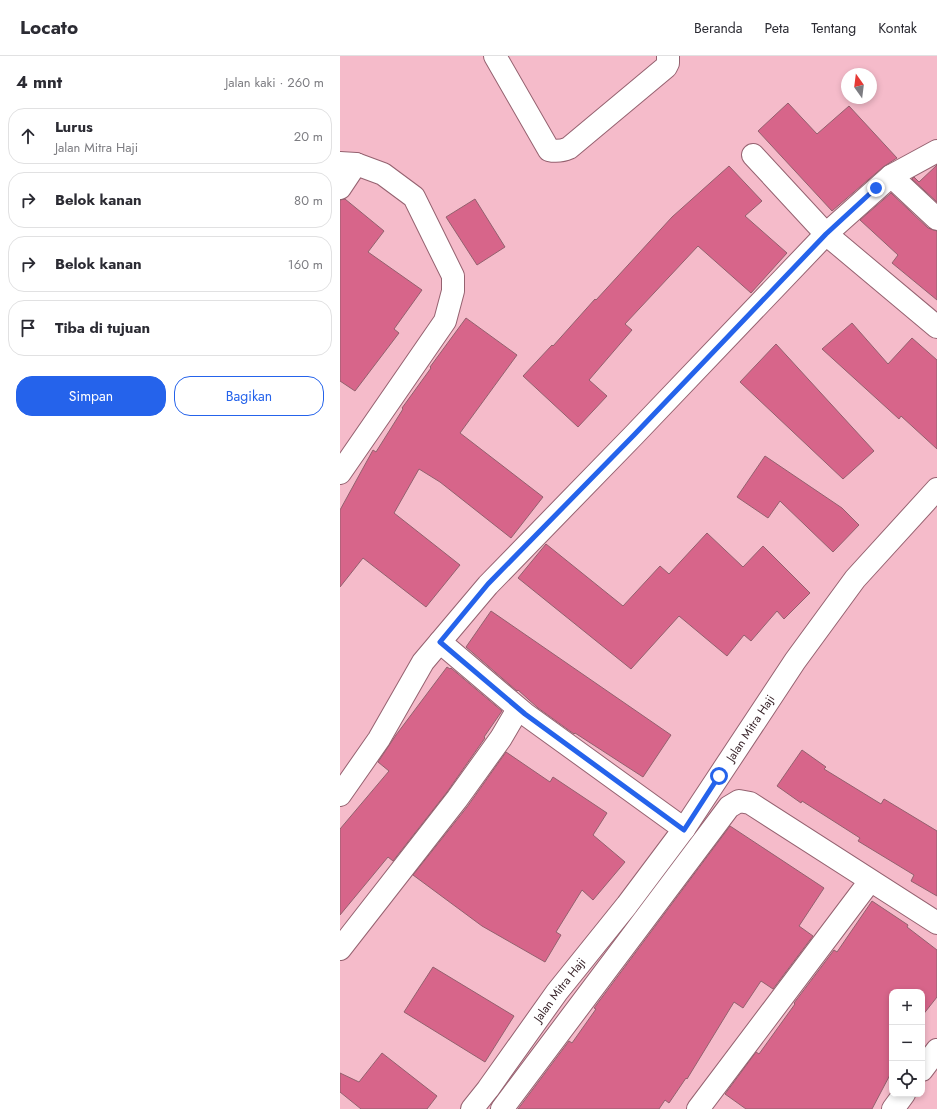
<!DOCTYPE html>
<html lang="id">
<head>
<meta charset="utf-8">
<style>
	:root { --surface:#fff; --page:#f7f7f7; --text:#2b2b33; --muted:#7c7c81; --line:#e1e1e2; --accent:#2563eb }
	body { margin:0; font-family:Jost,sans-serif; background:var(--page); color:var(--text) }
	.controls { position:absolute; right:12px; bottom:12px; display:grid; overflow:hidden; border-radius:8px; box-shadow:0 2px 6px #0003 }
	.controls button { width:36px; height:36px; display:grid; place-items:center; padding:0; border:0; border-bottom:1px solid var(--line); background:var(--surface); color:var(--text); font:20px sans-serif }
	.compass { position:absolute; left:501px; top:12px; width:36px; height:36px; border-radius:50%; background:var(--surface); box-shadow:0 2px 6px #0003; rotate:346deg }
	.stop { position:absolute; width:12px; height:12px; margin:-9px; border:3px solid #2563eb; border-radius:50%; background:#fff }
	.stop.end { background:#2563eb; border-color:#fff; box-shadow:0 1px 4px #0008 }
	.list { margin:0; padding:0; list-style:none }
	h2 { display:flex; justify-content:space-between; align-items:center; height:52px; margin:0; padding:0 16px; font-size:17px }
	h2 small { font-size:13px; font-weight:400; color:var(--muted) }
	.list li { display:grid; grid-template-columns:26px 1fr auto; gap:12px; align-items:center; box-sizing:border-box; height:56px; margin:0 8px 8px; padding:0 8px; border:1px solid var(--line); border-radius:16px }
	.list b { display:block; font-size:15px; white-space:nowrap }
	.list p { margin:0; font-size:13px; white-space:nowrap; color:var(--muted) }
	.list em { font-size:13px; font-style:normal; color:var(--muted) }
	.actions { display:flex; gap:8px; padding:12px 16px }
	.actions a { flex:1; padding:9px 0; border:1px solid var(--accent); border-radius:16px; text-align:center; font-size:14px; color:var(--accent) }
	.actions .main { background:var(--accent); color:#fff }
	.icon { flex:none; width:22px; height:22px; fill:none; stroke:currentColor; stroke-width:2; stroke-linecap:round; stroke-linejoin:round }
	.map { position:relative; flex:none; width:597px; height:1053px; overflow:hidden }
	header { display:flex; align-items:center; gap:24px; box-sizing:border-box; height:56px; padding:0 20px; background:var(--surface); border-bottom:1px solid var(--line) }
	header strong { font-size:19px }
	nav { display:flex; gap:22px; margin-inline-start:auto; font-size:14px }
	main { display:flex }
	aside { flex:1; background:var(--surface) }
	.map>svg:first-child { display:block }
	.building { fill:#d7658a; stroke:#93606e }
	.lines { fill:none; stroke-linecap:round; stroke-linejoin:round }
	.minor-casing { stroke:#956270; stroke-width:24 }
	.minor { stroke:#fff; stroke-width:22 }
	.route { stroke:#2563eb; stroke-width:5 }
	.labels { text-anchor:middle; stroke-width:3.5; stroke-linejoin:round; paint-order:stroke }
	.street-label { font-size:12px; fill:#382329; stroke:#ffe7ec }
</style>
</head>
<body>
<header>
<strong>Locato</strong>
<nav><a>Beranda</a><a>Peta</a><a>Tentang</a><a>Kontak</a></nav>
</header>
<main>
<aside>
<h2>4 mnt<small>Jalan kaki · 260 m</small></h2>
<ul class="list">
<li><svg class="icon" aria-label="ahead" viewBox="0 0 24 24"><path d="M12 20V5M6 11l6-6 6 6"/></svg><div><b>Lurus</b><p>Jalan Mitra Haji</p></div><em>20 m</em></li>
<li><svg class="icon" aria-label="right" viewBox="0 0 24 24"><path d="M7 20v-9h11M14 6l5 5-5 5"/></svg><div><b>Belok kanan</b></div><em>80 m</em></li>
<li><svg class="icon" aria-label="right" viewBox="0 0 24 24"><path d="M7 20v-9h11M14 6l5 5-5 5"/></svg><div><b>Belok kanan</b></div><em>160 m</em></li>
<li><svg class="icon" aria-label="arrive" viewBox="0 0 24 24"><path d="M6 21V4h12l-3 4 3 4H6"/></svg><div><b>Tiba di tujuan</b></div></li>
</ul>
<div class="actions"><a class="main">Simpan</a><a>Bagikan</a></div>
</aside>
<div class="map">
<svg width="597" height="1053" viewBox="0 0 597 1053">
	<rect width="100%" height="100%" fill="#f5bbca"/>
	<!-- building -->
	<path class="building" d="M 448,47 L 477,78 L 509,50 L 557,102 L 543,111 L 492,155 L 418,75 Z
		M 597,109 L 597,146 L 572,123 L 574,121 L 579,126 Z
		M 389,110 L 422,145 L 405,160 L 447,197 L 411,237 L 358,190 L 285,268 L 292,274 L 249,324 L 267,340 L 238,371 L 183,320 L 212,289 L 213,290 L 255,243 L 256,244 L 332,161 Z
		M 551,137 L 588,172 L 597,175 L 597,244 L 552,207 L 558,199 L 520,164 Z
		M 5,143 L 44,175 L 28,196 L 82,234 L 54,273 L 59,277 L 15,335 L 0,325 L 0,144 Z
		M 135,143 L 165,191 L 137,209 L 106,161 Z
		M 126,262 L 177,299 L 120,377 L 203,441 L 171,482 L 100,426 L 79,413 L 54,457 L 120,509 L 86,551 L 23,502 L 0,531 L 0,454 L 33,394 L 36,396 L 63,353 L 62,352 L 91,312 L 90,311 Z
		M 512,267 L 548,308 L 572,282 L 597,304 L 597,393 L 561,360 L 559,363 L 482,293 Z
		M 436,288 L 534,395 L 503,423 L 400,326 Z
		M 425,400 L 502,452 L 519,469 L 493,496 L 440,445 L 428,462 L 397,441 Z
		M 367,477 L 403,511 L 423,490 L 470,537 L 444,563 L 437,555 L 411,585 L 404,579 L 387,600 L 339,560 L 291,613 L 178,522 L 206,488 L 283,550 L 320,510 L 329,518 Z
		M 151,555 L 331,679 L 303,721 L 235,677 L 234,678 L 198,652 L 178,634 L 177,635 L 126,591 Z
		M 107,611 L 110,613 L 111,612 L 162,655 L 144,681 L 145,682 L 107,736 L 53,805 L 48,801 L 0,859 L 0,773 L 49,715 L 38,706 L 56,679 Z
		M 462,694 L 486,711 L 484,713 L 541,748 L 544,743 L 597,775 L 597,840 L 571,825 L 574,819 L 518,785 L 520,782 L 462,745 L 461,747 L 437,730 Z
		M 166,696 L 210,726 L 213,721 L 267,757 L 253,779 L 285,806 L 253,844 L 242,834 L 216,876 L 221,879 L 205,906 L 142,870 L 73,819 L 127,751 Z
		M 390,770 L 484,832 L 459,870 L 473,880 L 433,933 L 421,925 L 403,952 L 394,946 L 347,1023 L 346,1022 L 329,1047 L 325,1044 L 319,1053 L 178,1053 L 229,985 L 232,987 L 256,953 L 254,952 Z
		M 532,845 L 568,869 L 567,871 L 597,894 L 597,941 L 582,960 L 582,936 L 552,936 L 552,1015 L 532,1053 L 406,1053 L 385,1038 L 416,996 L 419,998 L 455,948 L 454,947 L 494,894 L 497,896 Z
		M 93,911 L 174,960 L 145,1006 L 64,956 Z
		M 42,997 L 97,1040 L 87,1053 L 21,1053 L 0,1036 L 0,1017 L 19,1026 Z"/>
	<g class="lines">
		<!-- minor casing -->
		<g class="minor-casing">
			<g id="minor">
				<path d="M 155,0 L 209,94 C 217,96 222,95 229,92 L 326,11 L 328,7 L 328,0"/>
				<path d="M 413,99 L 486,178 L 597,271"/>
				<path d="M 0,107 L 16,108 L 43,118 L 74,141 L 113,220 L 113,235 L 105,265 L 0,417"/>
				<path d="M 551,120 L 597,163"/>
				<path d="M 0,132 L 16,108"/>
				<path d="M 100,586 L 185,658 L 344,773"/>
				<path d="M 0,739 L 39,683 L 83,606 L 148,529 L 294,379 L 486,178 L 551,120 L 597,95"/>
				<path d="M 0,893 L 117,743 L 161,682 L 178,653"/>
				<path d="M 582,1014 L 597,994"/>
				<path id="s1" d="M 132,1053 L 148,1033 L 217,936 L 287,849 L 344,773 L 379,720 L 455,605 L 515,523 L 597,433"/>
				<path d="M 162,1053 L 389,751 L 399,745 L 410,747 L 597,867"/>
				<path d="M 358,1053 L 530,825"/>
				<path d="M 553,1053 L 564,1038"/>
			</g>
		</g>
		<!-- minor -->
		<use href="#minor" class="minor"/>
	</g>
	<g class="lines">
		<!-- route -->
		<path class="route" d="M 379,720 L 344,774 L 185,658 L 100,586 L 148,528 L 294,379 L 486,178 L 536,132"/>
	</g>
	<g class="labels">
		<!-- street labels -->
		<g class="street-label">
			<text dy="4" stroke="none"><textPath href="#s1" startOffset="472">Jalan Mitra Haji</textPath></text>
			<text dy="4" stroke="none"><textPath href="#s1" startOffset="148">Jalan Mitra Haji</textPath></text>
		</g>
	</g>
</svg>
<div class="controls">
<button>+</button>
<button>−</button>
<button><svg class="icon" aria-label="locate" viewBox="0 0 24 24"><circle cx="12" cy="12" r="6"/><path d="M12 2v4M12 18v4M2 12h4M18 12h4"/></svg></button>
</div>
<svg class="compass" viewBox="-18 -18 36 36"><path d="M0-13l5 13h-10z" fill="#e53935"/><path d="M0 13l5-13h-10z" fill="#7c7c81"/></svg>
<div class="stop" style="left:379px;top:720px"></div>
<div class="stop end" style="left:536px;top:132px"></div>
</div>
</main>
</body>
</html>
